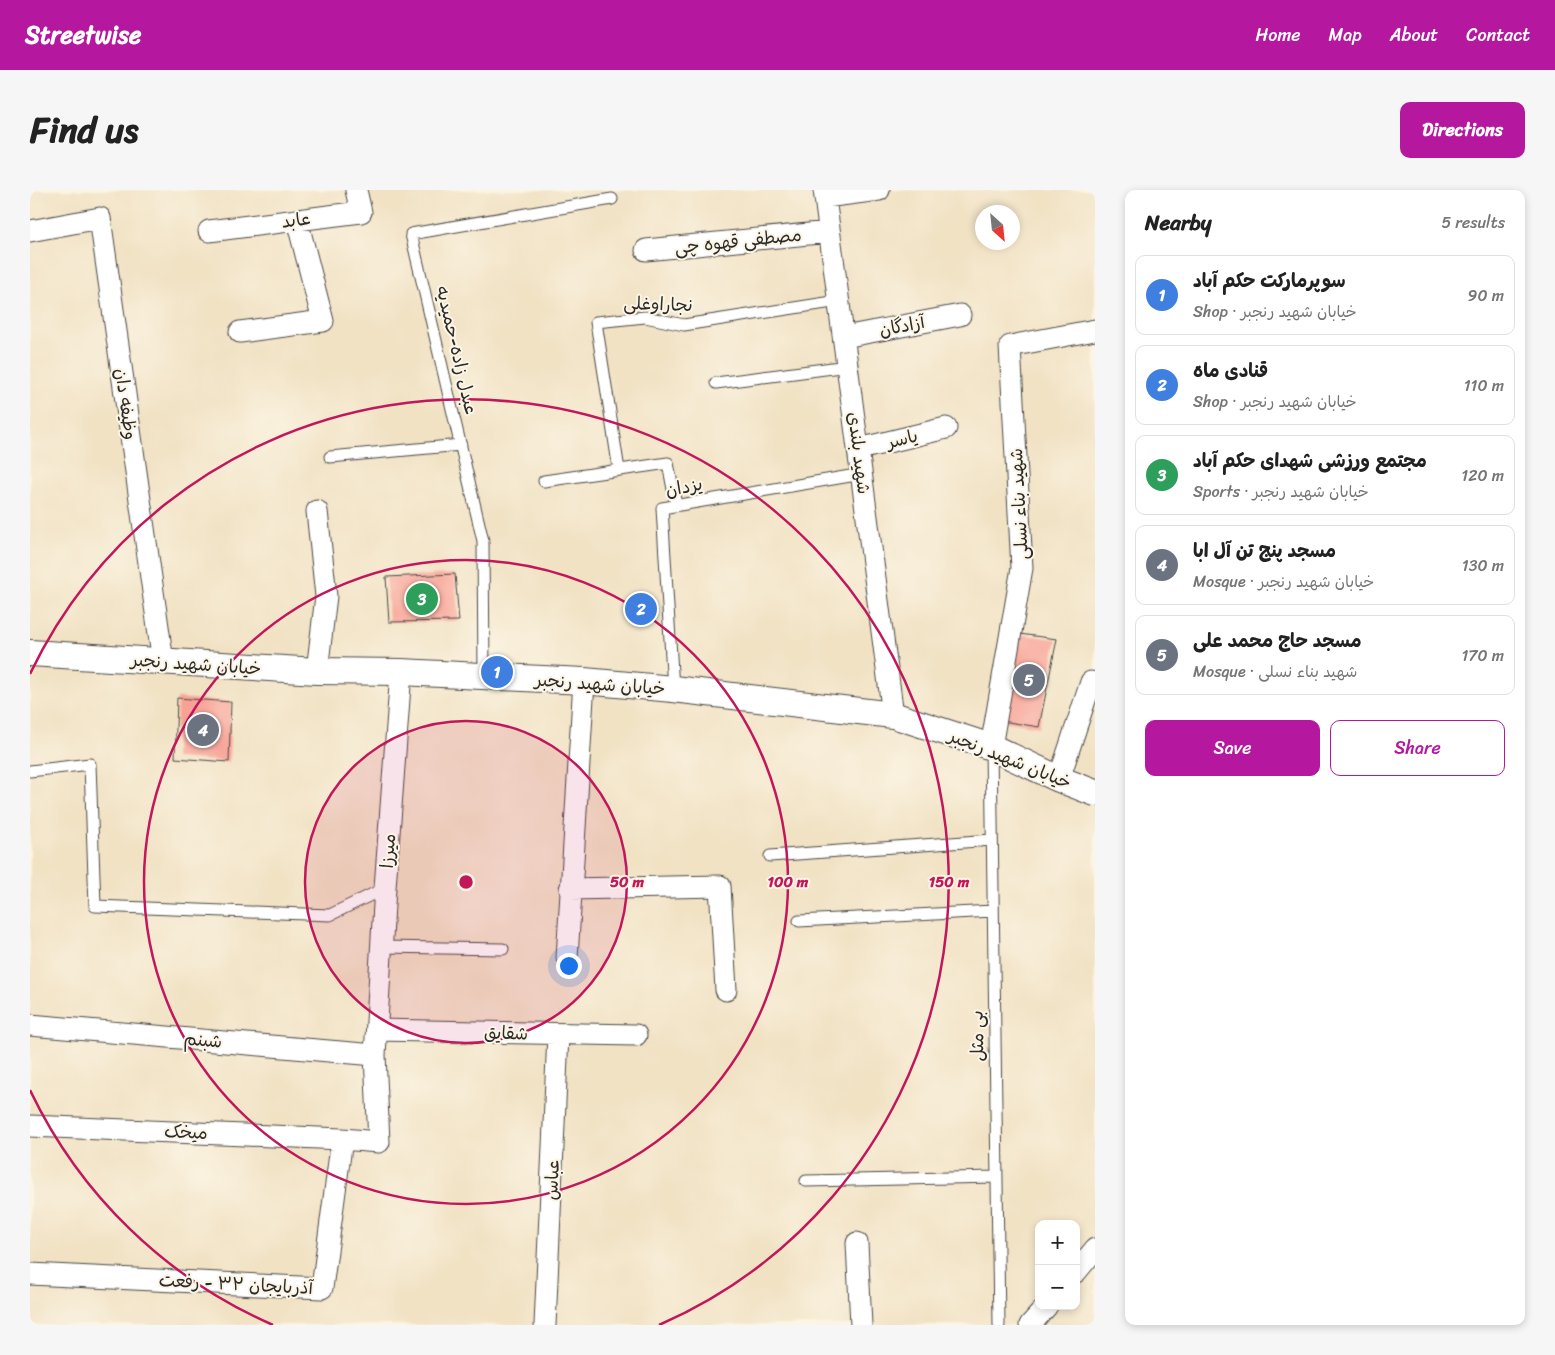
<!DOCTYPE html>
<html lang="en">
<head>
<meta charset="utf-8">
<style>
	:root { --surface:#fff; --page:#f6f6f6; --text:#222; --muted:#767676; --line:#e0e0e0; --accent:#b5179e }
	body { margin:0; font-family:Sriracha,"Playpen Sans Arabic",sans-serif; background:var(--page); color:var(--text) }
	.controls { position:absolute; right:15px; bottom:15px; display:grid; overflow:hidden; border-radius:10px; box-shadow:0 2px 8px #0003 }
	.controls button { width:45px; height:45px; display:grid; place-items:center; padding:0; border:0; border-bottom:1px solid var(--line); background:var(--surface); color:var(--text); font:25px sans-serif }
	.compass { position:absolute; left:945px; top:15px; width:45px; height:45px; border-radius:50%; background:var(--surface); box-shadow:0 2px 8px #0003; rotate:153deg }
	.you { position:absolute; left:538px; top:775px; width:18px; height:18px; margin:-12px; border:4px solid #fff; border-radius:50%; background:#1a73e8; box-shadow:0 0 0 8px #1a73e833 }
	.badge { display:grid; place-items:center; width:32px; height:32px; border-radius:50%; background:var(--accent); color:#fff; font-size:16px; font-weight:700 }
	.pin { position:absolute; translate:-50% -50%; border:2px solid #fff; box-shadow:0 1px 5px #0006 }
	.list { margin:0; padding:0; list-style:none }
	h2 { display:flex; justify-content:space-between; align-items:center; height:65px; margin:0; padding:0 20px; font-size:21px }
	h2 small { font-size:16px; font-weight:400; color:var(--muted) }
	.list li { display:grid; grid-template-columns:32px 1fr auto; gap:15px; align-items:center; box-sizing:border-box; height:80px; margin:0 10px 10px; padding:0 10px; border:1px solid var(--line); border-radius:10px }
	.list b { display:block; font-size:19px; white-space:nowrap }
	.list p { margin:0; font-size:16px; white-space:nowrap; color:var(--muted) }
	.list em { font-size:16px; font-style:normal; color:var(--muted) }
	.actions { display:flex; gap:10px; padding:15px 20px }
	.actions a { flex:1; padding:11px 0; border:1px solid var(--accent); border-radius:10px; text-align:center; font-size:18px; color:var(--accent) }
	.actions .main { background:var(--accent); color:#fff }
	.map { position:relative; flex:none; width:1065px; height:1135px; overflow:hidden; border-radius:10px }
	header { display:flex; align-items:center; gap:30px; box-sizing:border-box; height:70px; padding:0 25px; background:var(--accent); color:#fff }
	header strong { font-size:24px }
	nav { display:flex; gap:28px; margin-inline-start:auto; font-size:18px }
	.intro { display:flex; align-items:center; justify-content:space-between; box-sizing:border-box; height:120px; padding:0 30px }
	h1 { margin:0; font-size:35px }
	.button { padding:12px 22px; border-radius:10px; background:var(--accent); color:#fff; font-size:18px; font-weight:700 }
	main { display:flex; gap:30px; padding:0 30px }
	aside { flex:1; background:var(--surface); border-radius:10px; box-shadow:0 2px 8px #0003 }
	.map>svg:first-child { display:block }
	.building { fill:#f8a296 }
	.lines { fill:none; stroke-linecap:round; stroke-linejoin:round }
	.service-casing { stroke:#494642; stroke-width:13 }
	.minor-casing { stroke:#494642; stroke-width:23 }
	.tertiary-casing { stroke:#494642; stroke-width:28 }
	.service { stroke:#fff; stroke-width:11 }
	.minor { stroke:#fff; stroke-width:21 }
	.tertiary { stroke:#fff; stroke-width:26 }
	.ring { fill:none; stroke:#c2185b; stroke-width:2.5 }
	.labels { text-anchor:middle; stroke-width:4; stroke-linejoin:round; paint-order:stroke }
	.street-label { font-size:18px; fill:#2b2b2b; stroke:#fcf5e5 }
	.centre { fill:#c2185b; stroke:#fcf5e5; stroke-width:2.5 }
	.ring-label { font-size:15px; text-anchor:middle; font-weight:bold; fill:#c2185b; stroke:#fcf5e5; stroke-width:4; stroke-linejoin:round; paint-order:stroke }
</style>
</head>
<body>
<header>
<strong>Streetwise</strong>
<nav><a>Home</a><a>Map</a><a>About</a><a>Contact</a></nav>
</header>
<div class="intro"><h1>Find us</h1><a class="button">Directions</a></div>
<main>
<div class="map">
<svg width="1065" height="1135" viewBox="0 0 1065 1135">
	<rect width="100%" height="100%" fill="#fcf5e5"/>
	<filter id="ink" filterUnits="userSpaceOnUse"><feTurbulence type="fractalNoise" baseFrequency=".02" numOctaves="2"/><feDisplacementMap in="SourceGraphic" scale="10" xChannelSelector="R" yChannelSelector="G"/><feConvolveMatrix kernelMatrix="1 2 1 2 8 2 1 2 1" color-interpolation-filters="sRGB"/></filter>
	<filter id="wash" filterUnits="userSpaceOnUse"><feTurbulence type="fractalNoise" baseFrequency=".0096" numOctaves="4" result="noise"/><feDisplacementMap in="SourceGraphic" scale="20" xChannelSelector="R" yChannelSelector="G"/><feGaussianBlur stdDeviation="1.12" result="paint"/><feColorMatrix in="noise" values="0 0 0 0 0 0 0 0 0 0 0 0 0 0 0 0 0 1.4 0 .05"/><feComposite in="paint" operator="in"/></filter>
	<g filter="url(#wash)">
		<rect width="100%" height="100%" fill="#f1e2c4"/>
		<g id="blocks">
			<!-- building -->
			<path class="building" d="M 425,384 L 429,431 L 359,432 L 356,387 Z
				M 989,444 L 1027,449 L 1009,537 L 972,531 Z
				M 147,508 L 201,512 L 199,572 L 145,568 Z"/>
		</g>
	</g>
	<g filter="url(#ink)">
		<use href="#blocks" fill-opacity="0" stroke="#494642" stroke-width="1"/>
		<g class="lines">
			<!-- service casing -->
			<g class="service-casing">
				<path id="service" d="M 686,193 L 818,176
					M 300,267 L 431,255
					M 589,280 L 566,132 L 615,127 L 654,135 L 809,111
					M 514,291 L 638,273 L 646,315
					M 454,486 L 453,351 L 381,44 L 582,9
					M 643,499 L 632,318 L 832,284
					M 961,557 L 969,1135
					M 0,581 L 60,574 L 65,716 L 300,725 L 355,698
					M 740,666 L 962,650
					M 769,731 L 963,721
					M 352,757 L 473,759
					M 776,991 L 967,987"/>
			</g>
			<!-- minor casing -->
			<g class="minor-casing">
				<path id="minor" d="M 794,0 L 863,525
					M 795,7 L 849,0
					M 0,41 L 70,28 L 133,472
					M 179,41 L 331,22 L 326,0
					M 616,60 L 799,42
					M 210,142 L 293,131 L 267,30
					M 814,147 L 930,125
					M 829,259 L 916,238
					M 287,481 L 296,406 L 287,321
					M 961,557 L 992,378 L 980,156 L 1065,140
					M 1029,589 L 1061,492
					M 540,699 L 690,696 L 696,800
					M 537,768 L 554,491
					M 0,835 L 345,865
					M 347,840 L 606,845
					M 0,936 L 312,949
					M 827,1053 L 831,1135
					M 1046,1082 L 1065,1059
					M 0,1084 L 292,1098 L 312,949 L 349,952 L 345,865 L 355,698 L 371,482
					M 515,1135 L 528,845
					M 1000,1135 L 1017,1116"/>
			</g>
			<!-- tertiary casing -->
			<g class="tertiary-casing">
				<path id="tertiary" d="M 0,463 L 287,481 L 371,482 L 554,491 L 643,499 L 863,525 L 961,557 L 1029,589 L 1065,603"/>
			</g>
			<!-- service -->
			<use href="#service" class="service"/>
			<!-- minor -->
			<use href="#minor" class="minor"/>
			<!-- tertiary -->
			<use href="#tertiary" class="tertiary"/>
		</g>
	</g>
	<!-- distance rings -->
	<circle cx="436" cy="692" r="161" fill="#c2185b" fill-opacity=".12"/>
	<g class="ring">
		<circle cx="436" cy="692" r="161"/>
		<circle cx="436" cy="692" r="322"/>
		<path d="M243 1135A483 483 0 0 1 0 900M0 484A483 483 0 1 1 629 1135"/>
	</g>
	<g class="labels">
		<!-- street labels -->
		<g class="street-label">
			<text transform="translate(266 30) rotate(-7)" y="6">عابد</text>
			<text transform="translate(708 51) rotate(-6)" y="6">مصطفی قهوه چی</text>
			<text transform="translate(628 114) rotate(2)" y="6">نجاراوغلی</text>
			<text transform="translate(872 136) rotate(-11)" y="6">آزادگان</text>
			<text transform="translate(427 160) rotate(77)" y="6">عبدل زاده-حمیدیه</text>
			<text transform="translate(96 214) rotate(82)" y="6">وظیفه دان</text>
			<text transform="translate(872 249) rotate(-14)" y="6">یاسر</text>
			<text transform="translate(829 263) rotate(83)" y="6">شهید بلندی</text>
			<text transform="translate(654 297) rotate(-11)" y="6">یزدان</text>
			<text transform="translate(989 314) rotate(-93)" y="6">شهید بناء نسلی</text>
			<text transform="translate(166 474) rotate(4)" y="6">خیابان شهید رنجبر</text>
			<text transform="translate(570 494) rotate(4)" y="6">خیابان شهید رنجبر</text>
			<text transform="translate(980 569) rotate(22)" y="6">خیابان شهید رنجبر</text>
			<text transform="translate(358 661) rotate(-86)" y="6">میرزا</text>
			<text transform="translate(476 843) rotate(2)" y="6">شقایق</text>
			<text transform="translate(947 846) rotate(-91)" y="6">بی مثل</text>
			<text transform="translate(173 850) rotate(5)" y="6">شبنم</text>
			<text transform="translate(156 942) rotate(2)" y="6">میخک</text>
			<text transform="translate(522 990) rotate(-87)" y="6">عباس</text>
			<text transform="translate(206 1094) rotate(3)" y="6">آذربایجان ۳۲ - رفعت</text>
		</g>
	</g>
	<circle cx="436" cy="692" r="8" class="centre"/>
	<g class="ring-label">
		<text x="597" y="697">50 m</text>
		<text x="758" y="697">100 m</text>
		<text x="919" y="697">150 m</text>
	</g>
</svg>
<div class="controls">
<button>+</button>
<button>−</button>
</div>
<svg class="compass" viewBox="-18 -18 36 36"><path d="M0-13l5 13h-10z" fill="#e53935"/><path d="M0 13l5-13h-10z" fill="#767676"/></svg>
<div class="you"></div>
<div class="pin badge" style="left:467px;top:482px;background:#3f7fe0">1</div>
<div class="pin badge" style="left:611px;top:419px;background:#3f7fe0">2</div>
<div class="pin badge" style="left:392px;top:409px;background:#2e9e5b">3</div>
<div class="pin badge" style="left:173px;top:540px;background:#6b7280">4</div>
<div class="pin badge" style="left:999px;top:490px;background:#6b7280">5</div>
</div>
<aside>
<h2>Nearby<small>5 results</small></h2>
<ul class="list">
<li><span class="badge" style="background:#3f7fe0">1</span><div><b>سوپرمارکت حکم آباد</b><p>Shop · خیابان شهید رنجبر</p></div><em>90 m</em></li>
<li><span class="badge" style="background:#3f7fe0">2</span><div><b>قنادی ماه</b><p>Shop · خیابان شهید رنجبر</p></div><em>110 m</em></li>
<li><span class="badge" style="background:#2e9e5b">3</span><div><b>مجتمع ورزشی شهدای حکم آباد</b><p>Sports · خیابان شهید رنجبر</p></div><em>120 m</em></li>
<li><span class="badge" style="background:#6b7280">4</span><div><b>مسجد پنج تن آل ابا</b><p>Mosque · خیابان شهید رنجبر</p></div><em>130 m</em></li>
<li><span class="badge" style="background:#6b7280">5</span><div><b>مسجد حاج محمد علی</b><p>Mosque · شهید بناء نسلی</p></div><em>170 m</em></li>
</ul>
<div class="actions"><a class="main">Save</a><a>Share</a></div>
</aside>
</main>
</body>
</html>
